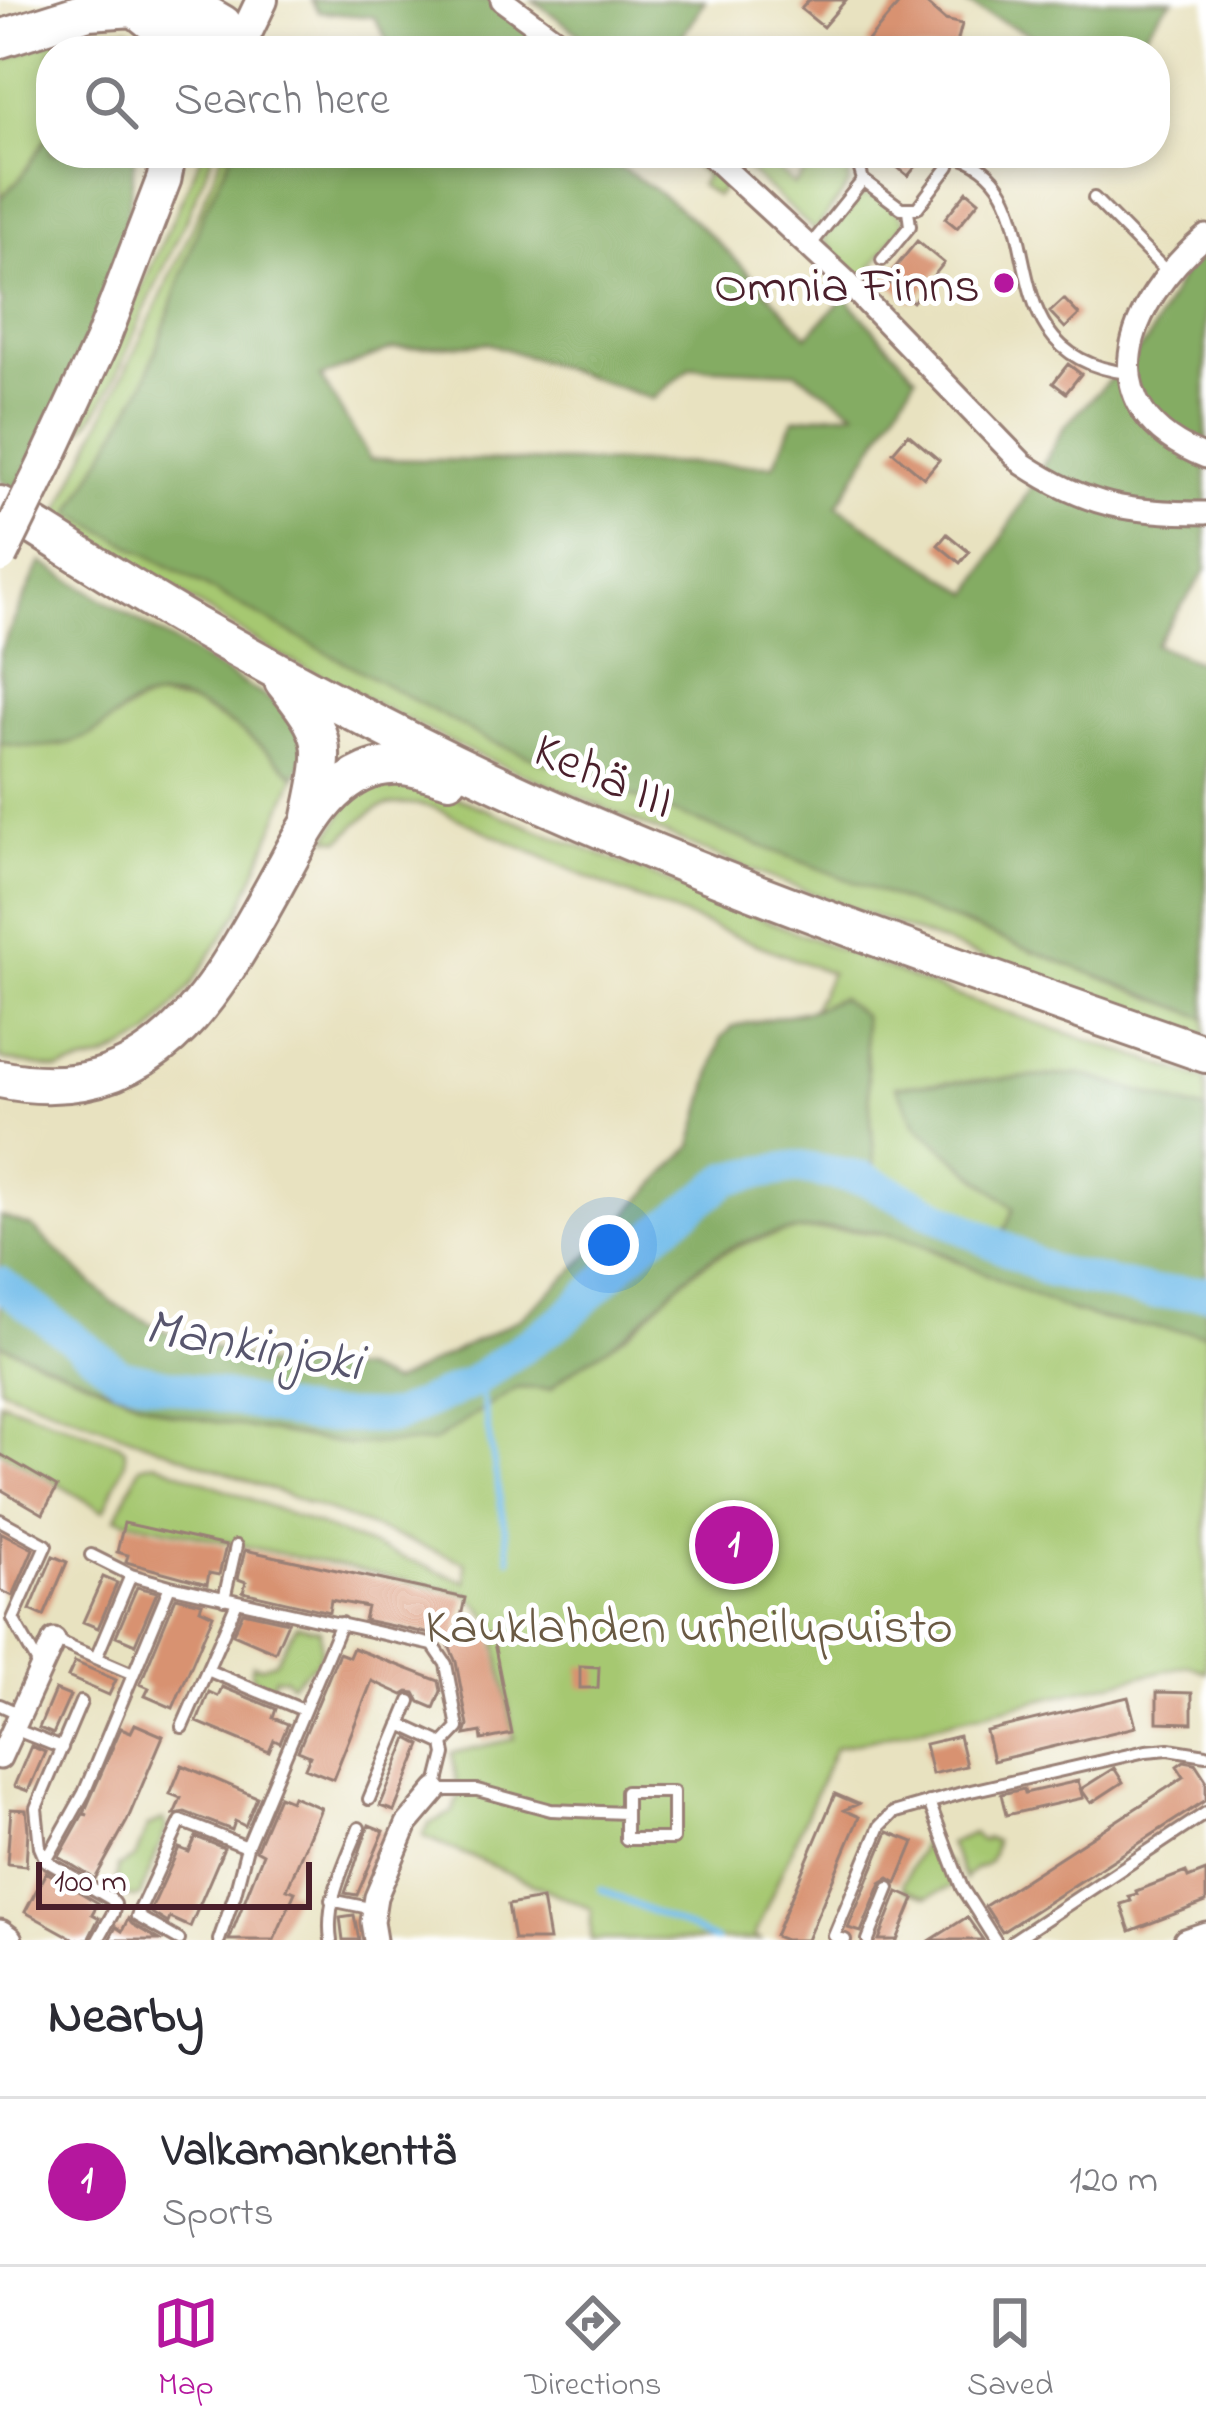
<!DOCTYPE html>
<html lang="en">
<head>
<meta charset="utf-8">
<style>
	:root { --surface:#fff; --page:#f7f7f7; --text:#2b2b33; --muted:#7c7c81; --line:#e1e1e2; --accent:#b5179e }
	body { margin:0; font-family:"Indie Flower",sans-serif; background:var(--page); color:var(--text) }
	.scale { position:absolute; left:36px; bottom:30px; width:276px; box-sizing:border-box; padding-left:12px; border:6px solid #4a1f2b; border-top:0; font-size:33px; line-height:42px; white-space:nowrap; color:#4a1f2b; -webkit-text-stroke:9px #fff; paint-order:stroke }
	.you { position:absolute; left:609px; top:1245px; width:42px; height:42px; margin:-30px; border:9px solid #fff; border-radius:50%; background:#1a73e8; box-shadow:0 0 0 18px #1a73e833 }
	.badge { display:grid; place-items:center; width:78px; height:78px; border-radius:50%; background:var(--accent); color:#fff; font-size:39px; font-weight:700 }
	.pin { position:absolute; translate:-50% -50%; border:6px solid #fff; box-shadow:0 3px 12px #0006 }
	.list { margin:0; padding:0; list-style:none }
	h2 { display:flex; justify-content:space-between; align-items:center; height:156px; margin:0; padding:0 48px; font-size:51px }
	h2 small { font-size:39px; font-weight:400; color:var(--muted) }
	.list li { display:grid; grid-template-columns:78px 1fr auto; gap:36px; align-items:center; box-sizing:border-box; height:168px; padding:0 48px; border-top:3px solid var(--line) }
	.list b { display:block; font-size:45px; white-space:nowrap }
	.list p { margin:0; font-size:39px; white-space:nowrap; color:var(--muted) }
	.list em { font-size:39px; font-style:normal; color:var(--muted) }
	.icon { flex:none; width:66px; height:66px; fill:none; stroke:currentColor; stroke-width:2; stroke-linecap:round; stroke-linejoin:round }
	.map { position:relative; flex:none; width:1206px; height:1940px; overflow:hidden }
	.search { position:absolute; background:var(--surface); box-shadow:0 6px 18px #0003; left:36px; right:36px; top:36px; height:132px; display:flex; align-items:center; gap:30px; box-sizing:border-box; padding:0 42px; border-radius:48px; color:var(--muted); font-size:45px }
	.sheet { height:324px; background:var(--surface) }
	nav { display:flex; justify-content:space-around; align-items:center; box-sizing:border-box; height:168px; border-top:3px solid var(--line); background:var(--surface); font-size:33px; color:var(--muted) }
	nav a { display:grid; justify-items:center; gap:6px }
	nav .on { color:var(--accent) }
	.map>svg:first-child { display:block }
	.green { fill:#a6c871; stroke:#78744e; stroke-width:3 }
	.forest { fill:#84ac63; stroke:#676647; stroke-width:3; fill-rule:evenodd }
	.lines { fill:none; stroke-linecap:round; stroke-linejoin:round }
	.stream { stroke:#71bcea; stroke-width:6 }
	.river { stroke:#71bcea; stroke-width:33 }
	.building { fill:#d89271 }
	.service-casing { stroke:#998076; stroke-width:16 }
	.minor-casing { stroke:#998076; stroke-width:27 }
	.tertiary-casing { stroke:#998076; stroke-width:33 }
	.secondary-casing { stroke:#998076; stroke-width:36 }
	.primary-casing { stroke:#998076; stroke-width:39 }
	.trunk-casing { stroke:#998076; stroke-width:42 }
	.service { stroke:#fff; stroke-width:10 }
	.minor { stroke:#fff; stroke-width:21 }
	.tertiary { stroke:#fff; stroke-width:27 }
	.secondary { stroke:#fff; stroke-width:30 }
	.primary { stroke:#fff; stroke-width:33 }
	.trunk { stroke:#fff; stroke-width:36 }
	.primary-bridge-casing { stroke:#998076; stroke-width:39; stroke-linecap:butt }
	.primary-bridge { stroke:#fff; stroke-width:33 }
	.poi-dot { fill:#b5179e; stroke:#fff; stroke-width:4.5 }
	.labels { text-anchor:middle; stroke-width:10; stroke-linejoin:round; paint-order:stroke }
	.poi-label { font-size:51px; fill:#4a1f2b; stroke:#fff; text-anchor:end }
	.street-label { font-size:51px; fill:#4a1f2b; stroke:#fff }
	.park-label { font-size:51px; fill:#6a5a44; stroke:#fff }
	.water-label { font-size:54px; font-style:italic; fill:#58566e; stroke:#fff }
</style>
</head>
<body>
<div class="map">
<svg width="1206" height="1940" viewBox="0 0 1206 1940">
	<rect width="100%" height="100%" fill="#fff"/>
	<filter id="ink" filterUnits="userSpaceOnUse"><feTurbulence type="fractalNoise" baseFrequency=".00833" numOctaves="2"/><feDisplacementMap in="SourceGraphic" scale="24" xChannelSelector="R" yChannelSelector="G"/><feConvolveMatrix kernelMatrix="1 2 1 2 8 2 1 2 1" color-interpolation-filters="sRGB"/></filter>
	<filter id="wash" filterUnits="userSpaceOnUse"><feTurbulence type="fractalNoise" baseFrequency=".004" numOctaves="4" result="noise"/><feDisplacementMap in="SourceGraphic" scale="48" xChannelSelector="R" yChannelSelector="G"/><feGaussianBlur stdDeviation="2.7" result="paint"/><feColorMatrix in="noise" values="0 0 0 0 0 0 0 0 0 0 0 0 0 0 0 0 0 1.4 0 .05"/><feComposite in="paint" operator="in"/></filter>
	<g filter="url(#wash)">
		<rect width="100%" height="100%" fill="#e8e2c0"/>
		<!-- green -->
		<path class="green" d="M 98,29 L 126,29 L 90,51 L 51,51 L 51,131 L 19,180 L 0,198 L 0,61 L 62,37 Z
			M 203,153 L 213,153 C 194,206 169,256 146,307 C 129,343 106,416 74,436 Z
			M 222,153 L 232,153 L 204,213 L 144,384 L 72,512 L 1125,987 L 1206,1018 L 1206,1037 L 1029,975 L 748,869 L 471,752 L 276,653 L 57,517 C 110,395 176,278 222,153 Z
			M 675,153 C 702,153 721,160 722,190 L 716,196 L 700,185 L 706,175 Z
			M 747,153 L 790,153 L 777,169 L 794,185 L 822,153 L 835,153 L 850,166 L 848,186 L 815,231 L 739,162 Z
			M 860,195 C 879,194 896,205 905,222 L 872,267 L 885,280 L 872,298 L 823,239 Z
			M 154,698 L 194,704 L 251,736 L 295,776 L 240,910 L 189,988 L 149,1036 L 106,1058 L 58,1070 L 0,1059 L 0,743 C 31,749 67,749 95,732 C 115,719 130,705 154,698 Z
			M 394,780 L 437,790 L 952,994 L 1206,1080 L 1206,1111 L 1080,1074 L 897,1086 L 917,1126 L 1015,1208 L 996,1252 L 877,1195 L 863,1015 L 840,998 L 812,1010 L 831,973 L 616,890 L 432,807 C 383,799 376,805 341,840 L 328,838 L 353,795 Z
			M 795,1230 L 846,1230 L 899,1236 L 1074,1312 L 1206,1334 L 1206,1672 L 1188,1665 L 835,1748 L 754,1936 L 760,1940 L 591,1940 L 591,1909 L 423,1836 L 429,1824 L 453,1812 L 459,1795 L 452,1753 L 514,1739 L 493,1622 L 468,1594 L 116,1518 L 140,1466 L 154,1462 L 466,1582 L 465,1562 L 0,1388 L 0,1344 L 171,1414 L 350,1445 L 518,1388 L 551,1389 C 573,1366 601,1353 626,1335 C 646,1320 661,1300 680,1283 C 717,1250 747,1241 795,1230 Z
			M 0,1401 L 119,1444 L 125,1449 L 125,1462 L 104,1511 L 0,1450 Z
			M 297,1625 L 320,1630 L 321,1650 L 317,1662 L 291,1684 L 285,1678 L 275,1677 L 270,1687 L 259,1682 L 251,1674 L 253,1664 L 260,1667 L 275,1662 Z
			M 164,1820 L 167,1827 L 140,1896 L 134,1898 L 115,1891 L 118,1867 L 135,1858 L 148,1826 Z
			M 973,1833 L 979,1840 L 984,1841 L 985,1838 L 995,1841 C 989,1878 978,1857 965,1880 L 949,1843 Z
			M 929,1841 L 934,1846 L 932,1855 L 949,1863 L 957,1884 L 928,1897 L 904,1889 L 903,1883 L 923,1842 Z"/>
		<!-- forest -->
		<path class="forest" d="M 311,0 L 492,0 L 557,51 L 393,51 L 374,17 L 318,12 Z
			M 533,0 L 705,0 L 673,51 L 602,51 Z
			M 958,0 L 1173,0 L 1161,11 L 1132,51 L 1064,51 Z
			M 126,29 L 154,38 L 165,47 L 166,51 L 90,51 Z
			M 51,131 L 51,153 L 135,153 C 132,181 130,208 123,235 C 99,325 55,408 16,491 L 0,480 L 0,306 L 3,302 L 0,298 L 0,198 L 19,180 Z
			M 232,153 L 578,153 C 651,164 758,280 807,336 L 845,297 L 916,376 L 837,506 L 971,594 L 1064,427 L 1148,340 L 1185,268 L 1206,250 L 1206,570 L 1155,645 L 1206,665 L 1206,1018 L 487,740 L 71,513 L 144,384 L 204,212 ZM 488,343 L 653,399 L 691,367 L 796,372 L 855,411 L 794,419 L 774,465 L 370,459 L 321,377 L 392,349 Z
			M 41,562 L 282,707 C 300,731 315,747 295,776 C 260,744 192,682 140,702 C 122,709 109,724 92,734 C 65,749 30,749 0,743 L 0,651 Z
			M 840,998 L 863,1015 L 877,1195 L 995,1252 L 1014,1208 L 917,1126 L 896,1086 L 1080,1074 L 1206,1111 L 1206,1334 C 1161,1328 1113,1325 1070,1310 C 1012,1291 960,1256 902,1238 C 850,1221 761,1227 714,1256 C 683,1275 659,1305 632,1329 C 607,1352 574,1364 551,1389 L 517,1388 L 433,1442 L 350,1445 L 171,1414 L 0,1344 L 0,1216 L 32,1227 L 114,1304 L 167,1332 L 266,1365 L 361,1370 L 392,1383 L 519,1319 L 572,1272 L 692,1146 L 721,1038 L 734,1026 L 812,1010 Z"/>
		<g class="lines">
			<!-- stream -->
			<path class="stream" d="M 479,1377 L 510,1559
				M 600,1889 L 716,1940"/>
			<!-- river -->
			<path class="river" d="M 0,1283 L 121,1375 L 311,1416 L 394,1417 L 471,1383 L 565,1318 L 640,1246 L 729,1178 L 796,1167 L 865,1179 L 1050,1271 L 1153,1293 L 1206,1292"/>
		</g>
		<g id="blocks">
			<!-- building -->
			<path class="building" d="M 809,0 L 846,0 L 823,27 L 801,9 Z
				M 902,0 L 922,0 L 945,20 L 962,24 L 955,51 L 876,51 L 866,43 Z
				M 880,153 L 927,153 L 908,176 Z
				M 967,191 L 979,201 L 957,228 L 945,218 Z
				M 917,241 L 944,263 L 913,302 L 885,280 Z
				M 1064,299 L 1079,315 L 1065,328 L 1050,312 Z
				M 1068,364 L 1081,374 L 1066,393 L 1053,383 Z
				M 908,434 L 939,460 L 924,478 L 893,452 Z
				M 947,534 L 969,552 L 960,563 L 938,545 Z
				M 0,1454 L 57,1487 L 43,1514 L 0,1489 Z
				M 124,1523 L 226,1546 L 219,1575 L 209,1573 L 207,1584 L 126,1562 L 128,1555 L 117,1552 Z
				M 0,1532 L 33,1549 L 13,1596 L 0,1590 Z
				M 245,1550 L 465,1598 L 456,1640 L 492,1633 L 512,1734 L 482,1740 L 481,1732 L 465,1735 L 468,1726 L 456,1662 L 448,1644 L 435,1635 L 364,1620 L 367,1607 L 331,1600 L 329,1612 L 243,1592 L 246,1582 L 238,1579 Z
				M 53,1556 L 67,1562 L 44,1616 L 30,1610 Z
				M 103,1577 L 117,1583 L 98,1628 L 83,1622 Z
				M 137,1587 L 157,1592 L 135,1644 L 116,1636 Z
				M 176,1597 L 202,1603 L 200,1609 L 213,1615 L 173,1708 L 145,1696 L 149,1688 L 140,1684 Z
				M 243,1612 L 288,1622 L 275,1652 L 233,1634 Z
				M 353,1648 L 439,1681 L 441,1691 L 434,1708 L 420,1702 L 415,1693 L 408,1692 L 403,1695 L 372,1681 L 333,1779 L 305,1768 L 310,1756 L 298,1751 L 339,1653 L 349,1657 Z
				M 75,1662 L 116,1680 L 109,1695 L 68,1677 Z
				M 580,1666 L 599,1667 L 598,1688 L 580,1688 Z
				M 222,1687 L 276,1709 L 273,1718 L 288,1724 L 280,1743 L 274,1740 L 269,1752 L 197,1722 L 209,1692 L 218,1696 Z
				M 55,1690 L 70,1696 L 53,1734 L 39,1728 Z
				M 1157,1692 L 1192,1693 L 1192,1723 L 1157,1722 Z
				M 1128,1697 L 1136,1727 L 993,1761 L 986,1731 Z
				M 135,1724 L 163,1736 L 127,1821 L 95,1879 L 59,1857 L 83,1814 L 88,1815 L 84,1813 L 121,1728 L 131,1732 Z
				M 959,1736 L 966,1766 L 932,1774 L 925,1744 Z
				M 408,1738 L 421,1745 L 394,1811 L 380,1806 Z
				M 31,1746 L 45,1752 L 28,1791 L 14,1786 Z
				M 1184,1761 L 1195,1763 L 1206,1780 L 1206,1800 L 1002,1932 L 985,1906 L 1184,1777 L 1177,1766 Z
				M 182,1765 L 257,1797 L 245,1826 L 235,1821 L 232,1830 L 185,1812 L 174,1814 L 181,1798 L 170,1794 Z
				M 1114,1768 L 1123,1782 L 1091,1803 L 1081,1789 Z
				M 1078,1781 L 1083,1798 L 1006,1815 L 1001,1794 L 1024,1789 L 1025,1793 Z
				M 835,1794 L 858,1804 L 844,1810 L 859,1817 L 807,1940 L 785,1940 L 775,1936 Z
				M 279,1796 L 291,1801 L 293,1796 L 321,1808 L 287,1889 L 295,1892 L 274,1940 L 229,1940 L 263,1854 L 256,1850 Z
				M 11,1809 L 26,1810 L 28,1830 L 26,1866 L 7,1864 Z
				M 369,1825 L 384,1831 L 357,1895 L 345,1893 Z
				M 888,1832 L 914,1842 L 897,1883 L 889,1878 L 881,1883 L 861,1932 L 848,1928 Z
				M 196,1837 L 224,1848 L 190,1927 L 170,1918 L 168,1923 L 150,1912 L 179,1848 L 189,1852 Z
				M 1206,1871 L 1206,1902 L 1130,1931 L 1121,1904 L 1131,1901 L 1129,1896 L 1137,1894 L 1136,1891 L 1186,1872 L 1188,1878 Z
				M 46,1872 L 98,1903 L 92,1914 L 99,1918 L 88,1940 L 76,1940 L 25,1912 Z
				M 898,1892 L 914,1899 L 897,1940 L 879,1940 Z
				M 542,1899 L 549,1940 L 514,1940 L 508,1905 Z
				M 354,1915 L 359,1940 L 343,1940 L 340,1917 Z
				M 967,1917 L 983,1940 L 931,1940 L 953,1926 Z
				M 128,1919 L 132,1924 L 159,1940 L 109,1940 L 116,1927 L 122,1931 Z"/>
		</g>
	</g>
	<g filter="url(#ink)">
		<use href="#blocks" fill-opacity="0" stroke="#998076" stroke-width="3"/>
		<g class="lines">
			<!-- service casing -->
			<g class="service-casing">
				<path id="service" d="M 952,155 C 1065,181 974,355 1128,373
					M 863,180 L 901,208 L 917,208 L 949,166 L 952,153
					M 1094,198 L 1169,274
					M 809,247 L 863,180 L 855,153
					M 882,260 L 910,226 L 908,210
					M 0,1520 L 46,1545 L 13,1619 L 40,1667
					M 91,1555 L 131,1575 L 170,1586 L 433,1645 L 446,1664 L 458,1728 L 443,1744
					M 224,1599 L 236,1546
					M 54,1640 L 133,1674
					M 96,1658 L 131,1575
					M 207,1670 L 303,1710
					M 81,1702 L 36,1808 L 40,1847 L 46,1861 L 111,1899 L 115,1904 L 113,1913 L 98,1940
					M 0,1705 L 20,1714
					M 400,1724 L 443,1744 L 445,1754 L 436,1790 L 477,1790 L 551,1810 L 626,1813 L 626,1839 L 673,1839 L 673,1792 L 626,1792 L 626,1813
					M 182,1727 L 237,1602
					M 14,1729 L 62,1748
					M 369,1799 L 410,1701
					M 929,1802 L 962,1888 L 995,1940
					M 46,1861 L 84,1793 L 170,1586
					M 331,1900 L 374,1909
					M 179,1940 L 137,1916 L 181,1821 L 247,1847
					M 219,1940 L 235,1894 L 247,1847 L 341,1623
					M 331,1940 C 325,1901 345,1864 359,1828
					M 845,1940 L 834,1936 L 880,1826 L 893,1813 L 962,1793 L 1146,1751 L 1169,1749 L 1206,1755
					M 868,1940 L 889,1888
					M 1014,1940 L 1206,1813"/>
			</g>
			<!-- minor casing -->
			<g class="minor-casing">
				<path id="minor" d="M 502,0 L 571,51
					M 708,153 L 846,281 L 1023,464 C 1088,507 1130,513 1206,513
					M 1206,236 C 1126,303 1084,409 1206,457
					M 0,1758 L 54,1640
					M 375,1940 L 372,1922 L 376,1897 L 407,1824 L 436,1790
					M 1185,1940 L 1206,1933"/>
			</g>
			<!-- tertiary casing -->
			<g class="tertiary-casing">
				<path id="tertiary" d="M 0,1934 L 8,1940"/>
			</g>
			<!-- secondary casing -->
			<g class="secondary-casing">
				<path id="secondary" d="M 239,48 L 262,0"/>
			</g>
			<!-- primary casing -->
			<g class="primary-casing">
				<path id="primary" d="M 45,464 L 102,341 L 164,179 L 169,153"/>
			</g>
			<!-- trunk casing -->
			<g class="trunk-casing">
				<path id="trunk" d="M 135,8 L 156,25 L 208,51
					M 0,39 L 88,11 L 135,8 L 159,3 L 194,7 L 223,24 L 239,48 L 218,51
					M 0,505 C 67,546 133,590 202,629 C 317,694 437,758 558,811 C 769,904 989,978 1206,1054
					M 283,681 C 330,739 326,745 311,817
					M 0,1079 C 160,1112 220,984 285,867 C 306,828 330,781 377,768 C 402,761 425,771 449,778"/>
			</g>
			<!-- service -->
			<use href="#service" class="service"/>
			<!-- minor -->
			<use href="#minor" class="minor"/>
			<!-- tertiary -->
			<use href="#tertiary" class="tertiary"/>
			<!-- secondary -->
			<use href="#secondary" class="secondary"/>
			<!-- primary -->
			<use href="#primary" class="primary"/>
			<!-- trunk -->
			<use href="#trunk" class="trunk"/>
			<!-- primary-bridge casing -->
			<g class="primary-bridge-casing">
				<path id="primary-bridge" d="M 0,556 L 45,464"/>
			</g>
			<!-- primary-bridge -->
			<use href="#primary-bridge" class="primary-bridge"/>
		</g>
	</g>
	<!-- markers -->
	<circle class="poi-dot" cx="1004" cy="283" r="12"/>
	<g class="labels">
		<!-- poi labels -->
		<g class="poi-label">
			<text x="980" y="301">Omnia Finns</text>
		</g>
		<!-- street labels -->
		<g class="street-label">
			<text transform="translate(605 773) rotate(23)" y="18">Kehä III</text>
		</g>
		<!-- park labels -->
		<g class="park-label">
			<text x="689" y="1642">Kauklahden urheilupuisto</text>
		</g>
		<!-- water labels -->
		<g class="water-label">
			<text transform="translate(254 1342) rotate(10)" y="19">Mankinjoki</text>
		</g>
	</g>
</svg>
<div class="scale">100 m</div>
<div class="you"></div>
<div class="pin badge" style="left:734px;top:1545px">1</div>
<div class="search"><svg class="icon" aria-label="search" viewBox="0 0 24 24"><circle cx="10" cy="10" r="6"/><path d="M15 15l6 6"/></svg>Search here</div>
</div>
<section class="sheet">
<h2>Nearby<small></small></h2>
<ul class="list">
<li><span class="badge">1</span><div><b>Valkamankenttä</b><p>Sports</p></div><em>120 m</em></li>
</ul>
</section>
<nav>
<a class="on"><svg class="icon" aria-label="map" viewBox="0 0 24 24"><path d="M3 6l6-2 6 2 6-2v14l-6 2-6-2-6 2zM9 4v14M15 6v14"/></svg>Map</a>
<a><svg class="icon" aria-label="directions" viewBox="0 0 24 24"><path d="M12 3l9 9-9 9-9-9zM9 14v-3h6M13 9l2 2-2 2"/></svg>Directions</a>
<a><svg class="icon" aria-label="saved" viewBox="0 0 24 24"><path d="M7 4h10v16l-5-4-5 4z"/></svg>Saved</a>
</nav>
</body>
</html>
